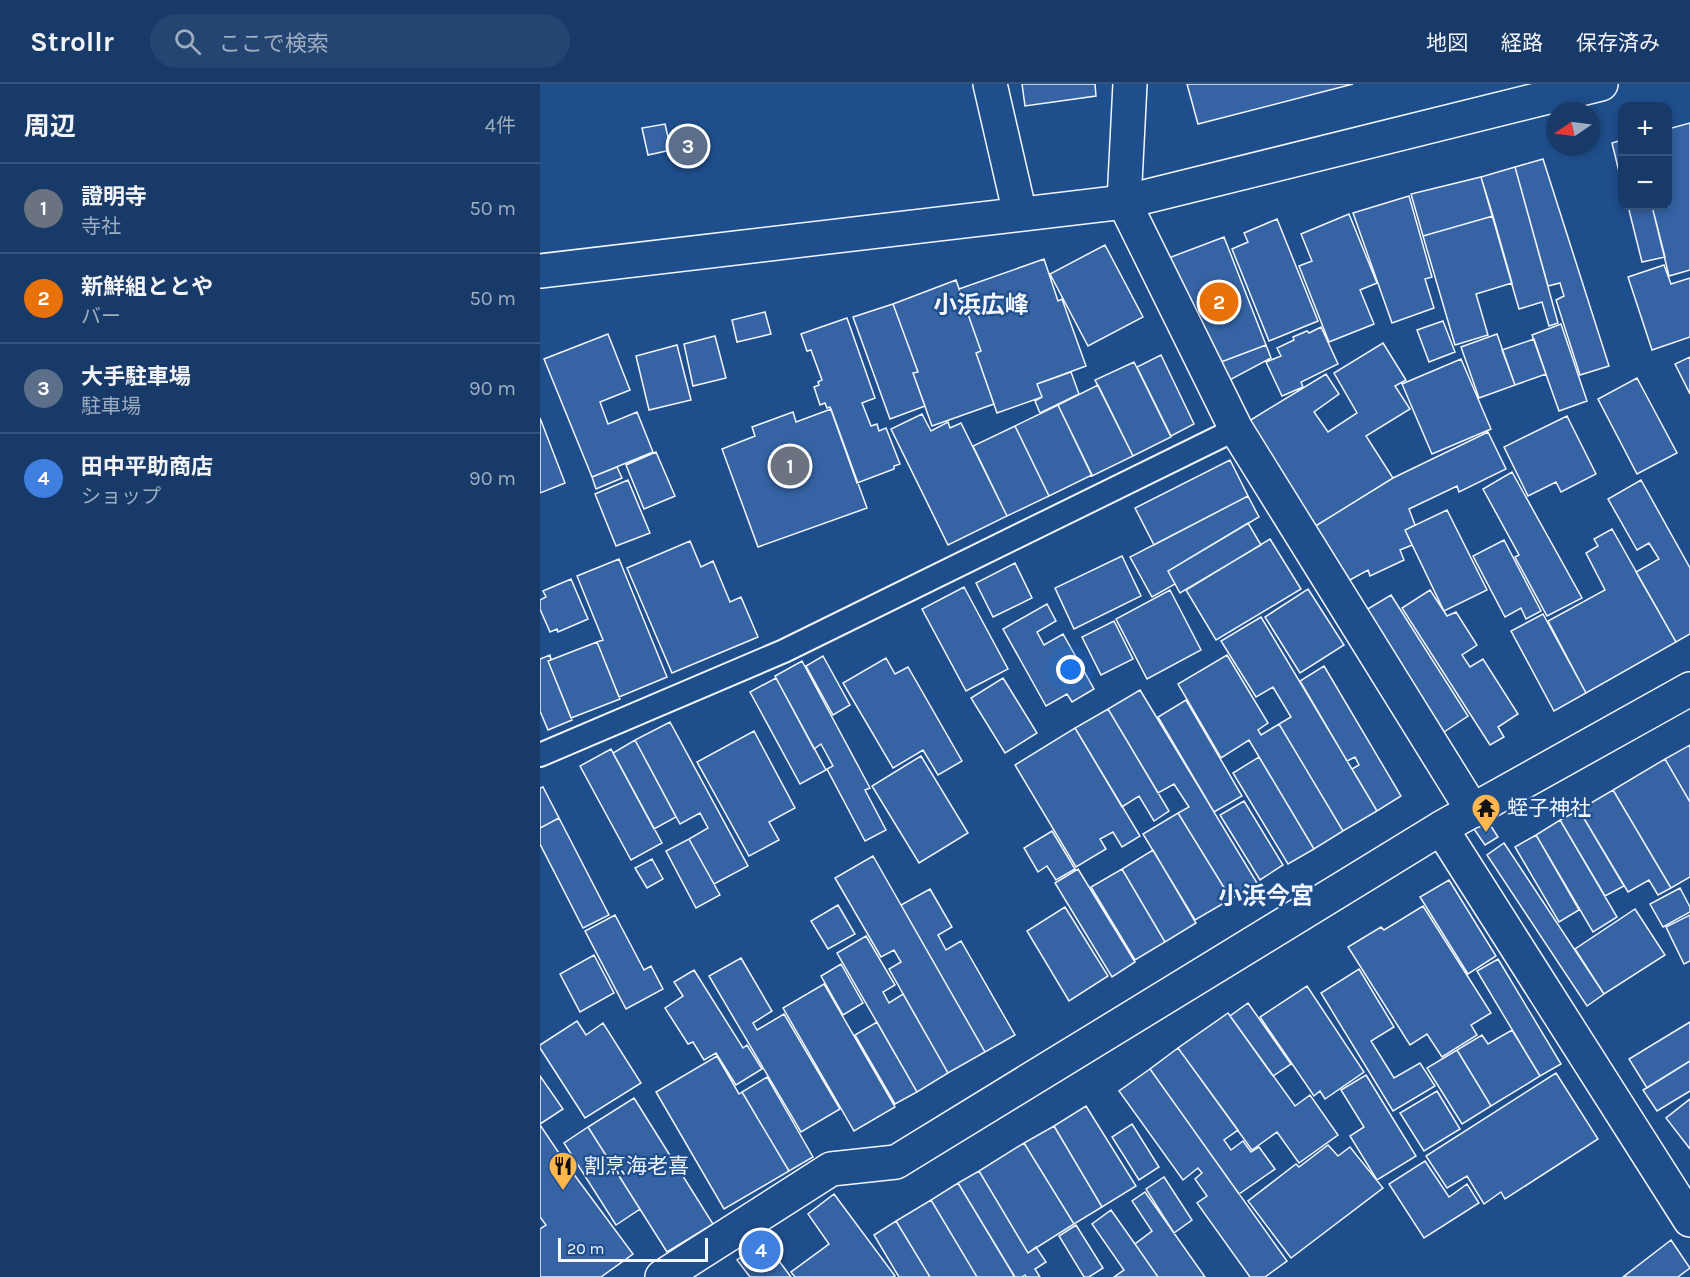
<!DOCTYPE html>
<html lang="ja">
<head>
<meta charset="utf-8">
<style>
	:root { --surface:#173a69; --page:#244571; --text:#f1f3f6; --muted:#9eadc0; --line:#36547d; --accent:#d6ab8b }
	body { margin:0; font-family:Karla,"Noto Sans JP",sans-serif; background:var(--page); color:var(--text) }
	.controls { position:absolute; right:18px; top:18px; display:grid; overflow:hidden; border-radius:12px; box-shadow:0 3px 9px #0003 }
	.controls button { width:54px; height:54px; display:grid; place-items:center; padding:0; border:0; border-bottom:2px solid var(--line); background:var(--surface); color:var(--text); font:30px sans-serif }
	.compass { position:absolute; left:1006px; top:18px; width:54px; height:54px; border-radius:50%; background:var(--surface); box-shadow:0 3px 9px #0003; rotate:257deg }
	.scale { position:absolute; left:18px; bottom:15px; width:150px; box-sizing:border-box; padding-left:6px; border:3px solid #f2f6ff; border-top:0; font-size:16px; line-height:21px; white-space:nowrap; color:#f2f6ff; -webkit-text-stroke:4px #1f4e8c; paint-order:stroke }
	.you { position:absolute; left:531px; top:586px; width:21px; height:21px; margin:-15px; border:4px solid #fff; border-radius:50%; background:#1a73e8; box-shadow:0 0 0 9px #1a73e833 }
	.badge { display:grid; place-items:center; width:39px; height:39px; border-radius:50%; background:var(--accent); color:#fff; font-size:20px; font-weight:700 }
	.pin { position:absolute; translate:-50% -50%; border:3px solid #fff; box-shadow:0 2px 6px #0006 }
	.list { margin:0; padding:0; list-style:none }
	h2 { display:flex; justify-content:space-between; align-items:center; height:78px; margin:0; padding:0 24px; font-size:26px }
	h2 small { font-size:20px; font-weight:400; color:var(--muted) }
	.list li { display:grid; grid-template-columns:39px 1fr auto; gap:18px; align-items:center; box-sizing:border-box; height:90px; padding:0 24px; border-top:2px solid var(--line) }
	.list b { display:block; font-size:22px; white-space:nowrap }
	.list p { margin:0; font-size:20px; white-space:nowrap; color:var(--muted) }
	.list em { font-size:20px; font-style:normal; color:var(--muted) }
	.icon { flex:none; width:33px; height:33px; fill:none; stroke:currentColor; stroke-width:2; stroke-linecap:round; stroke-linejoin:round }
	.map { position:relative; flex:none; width:1150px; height:1193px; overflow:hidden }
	header { display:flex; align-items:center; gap:36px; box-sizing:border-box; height:84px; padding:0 30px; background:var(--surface); border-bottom:2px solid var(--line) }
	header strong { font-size:28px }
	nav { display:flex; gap:33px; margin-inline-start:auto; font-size:21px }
	.search { width:420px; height:54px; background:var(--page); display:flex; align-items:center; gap:15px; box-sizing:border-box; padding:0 21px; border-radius:33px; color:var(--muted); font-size:22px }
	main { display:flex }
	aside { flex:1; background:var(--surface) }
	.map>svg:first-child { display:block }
	.building { fill:#3563a3; stroke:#f2f6ff; stroke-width:1.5 }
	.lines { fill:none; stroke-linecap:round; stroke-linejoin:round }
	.lane-casing { stroke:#f2f6ff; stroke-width:26 }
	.street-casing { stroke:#f2f6ff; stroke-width:36 }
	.secondary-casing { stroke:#f2f6ff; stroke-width:36 }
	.lane { stroke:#1f4e8c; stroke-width:22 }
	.street { stroke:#1f4e8c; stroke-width:33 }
	.secondary { stroke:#1f4e8c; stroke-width:33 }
	.labels { text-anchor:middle; stroke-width:4.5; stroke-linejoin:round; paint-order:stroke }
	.poi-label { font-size:21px; fill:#f2f6ff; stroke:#1f4e8c; text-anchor:start }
	.quarter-label { font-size:24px; font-weight:bold; fill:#f2f6ff; stroke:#1f4e8c }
</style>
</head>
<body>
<header>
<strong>Strollr</strong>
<div class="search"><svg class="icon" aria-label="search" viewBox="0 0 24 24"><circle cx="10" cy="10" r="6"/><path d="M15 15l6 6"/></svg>ここで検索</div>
<nav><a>地図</a><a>経路</a><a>保存済み</a></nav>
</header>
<main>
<aside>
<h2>周辺<small>4件</small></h2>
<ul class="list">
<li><span class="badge" style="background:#6b7280">1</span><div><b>證明寺</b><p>寺社</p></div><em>50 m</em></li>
<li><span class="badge" style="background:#e8710a">2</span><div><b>新鮮組ととや</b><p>バー</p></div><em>50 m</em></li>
<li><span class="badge" style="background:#5c6f8a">3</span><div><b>大手駐車場</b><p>駐車場</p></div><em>90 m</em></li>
<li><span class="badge" style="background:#3f7fe0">4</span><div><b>田中平助商店</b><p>ショップ</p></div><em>90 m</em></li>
</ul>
</aside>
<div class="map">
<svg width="1150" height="1193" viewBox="0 0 1150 1193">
	<rect width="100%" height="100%" fill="#1f4e8c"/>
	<!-- building -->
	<path class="building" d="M 482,0 L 555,0 L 556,12 L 485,22 Z
		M 647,0 L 813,0 L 658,40 Z
		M 1150,39 L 1150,186 L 1129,192 L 1112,122 L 1128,122 L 1128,45 Z
		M 125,40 L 131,66 L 108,71 L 102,44 Z
		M 1082,56 L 1082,100 L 1072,59 Z
		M 1003,75 L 1069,282 L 1040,291 L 1016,216 L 1024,212 L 1020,199 L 1008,202 L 975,83 Z
		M 975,83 L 1018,239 L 1009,242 L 1002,218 L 979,225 L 941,93 Z
		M 941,93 L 953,132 L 883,152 L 871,110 Z
		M 869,112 L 892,193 L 885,195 L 894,224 L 852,239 L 813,129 Z
		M 1088,122 L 1112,122 L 1125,173 L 1102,178 Z
		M 809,130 L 837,199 L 820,206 L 834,240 L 789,258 L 759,182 L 772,177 L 761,150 Z
		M 953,132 L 972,199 L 936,210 L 948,251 L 915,261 L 883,152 Z
		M 737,135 L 778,237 L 729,257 L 692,165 L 708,158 L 704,149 Z
		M 684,153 L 726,261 L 681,278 L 626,175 Z
		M 565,161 L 603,233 L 548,262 L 510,190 Z
		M 504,175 L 518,217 L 522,215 L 546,282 L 497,300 L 502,313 L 457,329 L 436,269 L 441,267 L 419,205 Z
		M 1124,181 L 1131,200 L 1150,194 L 1150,253 L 1112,266 L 1088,193 Z
		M 416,196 L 441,267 L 436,269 L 454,320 L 392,342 L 373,289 L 378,288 L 353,220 Z
		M 353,220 L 378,288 L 373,289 L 385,322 L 350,335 L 313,233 Z
		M 225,228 L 231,250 L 197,258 L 192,236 Z
		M 307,234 L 335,314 L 322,319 L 331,342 L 337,340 L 339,347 L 346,344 L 360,380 L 354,382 L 354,385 L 317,399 L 290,323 L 287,324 L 285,319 L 280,321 L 274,303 L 279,301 L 278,298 L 282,296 L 271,266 L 267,267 L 261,250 Z
		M 903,237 L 915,268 L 889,278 L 877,246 Z
		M 1021,240 L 1047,317 L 1019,327 L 992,251 Z
		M 781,243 L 798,280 L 761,298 L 763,303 L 742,312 L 726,278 L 741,272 L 737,264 L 754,256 L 753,253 L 767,247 L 769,249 Z
		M 68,250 L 90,306 L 60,318 L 68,340 L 97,328 L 113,368 L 52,393 L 4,275 Z
		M 957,250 L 975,301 L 939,314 L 921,263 Z
		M 175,252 L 186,294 L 153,302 L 144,260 Z
		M 994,255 L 1006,290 L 975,301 L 962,266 Z
		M 843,259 L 866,296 L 855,302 L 870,325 L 826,352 L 853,394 L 774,443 L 709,337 L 786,290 L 799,310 L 774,328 L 788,348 L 817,329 L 794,289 Z
		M 137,261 L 151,316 L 109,326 L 96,272 Z
		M 726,261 L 731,274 L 686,298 L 681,278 Z
		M 621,271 L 654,340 L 631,352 L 597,283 Z
		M 1150,273 L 1150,310 L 1135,280 Z
		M 921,275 L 951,345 L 892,370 L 862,300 Z
		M 594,278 L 631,353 L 593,372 L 555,296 Z
		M 531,288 L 539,310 L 500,329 L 495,317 L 502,313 L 497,300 Z
		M 1097,294 L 1137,369 L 1097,390 L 1058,315 Z
		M 558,301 L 593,372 L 552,392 L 518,321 Z
		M 518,321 L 552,391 L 509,412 L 475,342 Z
		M 291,325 L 327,424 L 218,463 L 182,365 L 215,352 L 212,343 L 253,328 L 256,338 Z
		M 382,330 L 391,347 L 408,338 L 410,344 L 421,339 L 467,432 L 408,461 L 351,345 Z
		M 1027,332 L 1056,390 L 1021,408 L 1016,398 L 988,412 L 964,363 Z
		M 0,334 L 25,399 L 0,409 Z
		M 475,342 L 509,412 L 467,432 L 433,362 Z
		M 948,348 L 966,385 L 919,408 L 917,402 L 869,425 L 875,441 L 865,446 L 872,461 L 860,466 L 864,476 L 830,492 L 828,486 L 808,497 L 774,443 L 853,394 Z
		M 116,368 L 135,412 L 104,425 L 86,381 Z
		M 690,376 L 708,412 L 614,461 L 595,424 Z
		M 77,383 L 82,394 L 56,405 L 52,393 Z
		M 972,388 L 1042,514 L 1007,532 L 975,473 L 979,471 L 943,405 Z
		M 88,396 L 110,449 L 76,462 L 55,410 Z
		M 1101,396 L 1150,484 L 1150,550 L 1136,558 L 1096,488 L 1119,475 L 1109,459 L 1097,466 L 1068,415 Z
		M 708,412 L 719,433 L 628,487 L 635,500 L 612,513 L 590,473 Z
		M 907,426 L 947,506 L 904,527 L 865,446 Z
		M 708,439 L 721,461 L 640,509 L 628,487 Z
		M 1072,445 L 1136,558 L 1046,609 L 1008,537 L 1065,506 L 1046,469 L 1058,462 L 1054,455 Z
		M 730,455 L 761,505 L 676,556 L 646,506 Z
		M 964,456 L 1001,527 L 986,535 L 981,524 L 965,533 L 933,472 Z
		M 150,457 L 161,483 L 173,477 L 190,518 L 201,513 L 218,553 L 132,589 L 87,484 Z
		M 582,472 L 601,512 L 534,545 L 515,504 Z
		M 79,475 L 127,593 L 79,613 L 57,558 L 63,556 L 37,492 Z
		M 475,479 L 492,514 L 453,533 L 436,499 Z
		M 31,495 L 48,535 L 18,548 L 17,545 L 10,548 L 0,525 L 0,516 L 6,513 L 3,507 Z
		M 424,503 L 468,585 L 426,607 L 382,525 Z
		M 768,505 L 804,561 L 760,589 L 725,533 Z
		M 630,506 L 661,566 L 607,595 L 576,535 Z
		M 890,506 L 907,532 L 916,528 L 937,561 L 922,571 L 930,583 L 943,575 L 978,630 L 958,643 L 964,653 L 950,661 L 862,524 Z
		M 851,511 L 928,632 L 904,648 L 826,526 Z
		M 507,520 L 516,537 L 497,548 L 504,561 L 523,550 L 554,605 L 532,618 L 527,610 L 506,622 L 463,545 Z
		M 1003,530 L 1046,609 L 1014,627 L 971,547 Z
		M 721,533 L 837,727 L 803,747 L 739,640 L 751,633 L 733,603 L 716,613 L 681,557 Z
		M 574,537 L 593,575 L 561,591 L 542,553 Z
		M 57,558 L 80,615 L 31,634 L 8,577 Z
		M 10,571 L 11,576 L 8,577 L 32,636 L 8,646 L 0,627 L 0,575 Z
		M 687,571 L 728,639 L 718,646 L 721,651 L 739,640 L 803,747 L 774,765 L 709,656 L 681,674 L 638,600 Z
		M 283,572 L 310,621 L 293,631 L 266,582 Z
		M 346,574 L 355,590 L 368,583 L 422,677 L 398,691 L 383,666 L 353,684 L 303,599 Z
		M 262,577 L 330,704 L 325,706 L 346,746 L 325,757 L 287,685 L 293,682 L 281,660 L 274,665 L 235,592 Z
		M 784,582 L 861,712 L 837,727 L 812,685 L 819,681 L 815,673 L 807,677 L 760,597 Z
		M 236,594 L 286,686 L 260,700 L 210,608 Z
		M 463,594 L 497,649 L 465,669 L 431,614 Z
		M 600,606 L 717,799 L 691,815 L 638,729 L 649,723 L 634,700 L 618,709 L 568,625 Z
		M 646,616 L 702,712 L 674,728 L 618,633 Z
		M 568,625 L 629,727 L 614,737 L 599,712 L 582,723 L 535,644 Z
		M 130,638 L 208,782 L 174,800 L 149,755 L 168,744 L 160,729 L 140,740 L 95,656 Z
		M 535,644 L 600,752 L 582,763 L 573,748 L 560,755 L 566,765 L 536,783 L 475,681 Z
		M 214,647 L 255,724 L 229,738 L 239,756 L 209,772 L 157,678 Z
		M 95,656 L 136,733 L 114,745 L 73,669 Z
		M 1150,661 L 1150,718 L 1125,675 Z
		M 71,665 L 122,759 L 91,776 L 40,682 Z
		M 381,672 L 428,749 L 379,779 L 332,702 Z
		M 719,673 L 774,765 L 748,780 L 693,689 Z
		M 1125,675 L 1150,718 L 1150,793 L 1131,804 L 1073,706 Z
		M 3,703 L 19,734 L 0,744 L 0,704 Z
		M 1073,706 L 1131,804 L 1118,811 L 1109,796 L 1088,808 L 1039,726 Z
		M 704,717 L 743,781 L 720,796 L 680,731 Z
		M 1039,726 L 1084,802 L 1065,812 L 1020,736 Z
		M 638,729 L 691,815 L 655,836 L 603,750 Z
		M 19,734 L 69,831 L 43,844 L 0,760 L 0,744 Z
		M 947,736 L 958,753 L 945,761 L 934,745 Z
		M 1020,736 L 1077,833 L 1053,848 L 996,751 Z
		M 512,747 L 535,785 L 516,796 L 507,782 L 498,788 L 484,764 Z
		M 996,751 L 1039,826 L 1019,838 L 975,763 Z
		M 149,755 L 180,811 L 156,824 L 126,767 Z
		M 964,759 L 1064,910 L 1047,922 L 947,771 Z
		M 613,766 L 656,839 L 625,858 L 582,785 Z
		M 333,772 L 445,968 L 408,989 L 349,885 L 361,878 L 354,866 L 341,873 L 295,794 Z
		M 112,775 L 123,795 L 107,804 L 95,784 Z
		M 538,785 L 595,878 L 572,893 L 515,799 Z
		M 582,785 L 625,858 L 595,876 L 551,803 Z
		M 909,796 L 956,872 L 928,890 L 880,813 Z
		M 1140,804 L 1150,823 L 1150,828 L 1123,843 L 1110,820 Z
		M 390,805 L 412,843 L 398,851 L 406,866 L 421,857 L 475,951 L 445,968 L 361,821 Z
		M 298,821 L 315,850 L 288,865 L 271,837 Z
		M 883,822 L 951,929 L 931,941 L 937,951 L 902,973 L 887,950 L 870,961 L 808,863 L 841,843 L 844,846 Z
		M 525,823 L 568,892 L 529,917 L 487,847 Z
		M 1095,825 L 1125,871 L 1064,910 L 1035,865 Z
		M 75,831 L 104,886 L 111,882 L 123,905 L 86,925 L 45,847 Z
		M 1150,831 L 1150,877 L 1144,880 L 1126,843 Z
		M 326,852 L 355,901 L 343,908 L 349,919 L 363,910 L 408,989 L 377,1008 L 297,869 Z
		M 54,871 L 74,909 L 40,928 L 20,890 Z
		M 201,874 L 232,927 L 213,939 L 217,946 L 244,930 L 300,1025 L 261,1048 L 169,892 Z
		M 958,875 L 1021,980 L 1000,992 L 937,887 Z
		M 301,880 L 323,919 L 303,931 L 281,892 Z
		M 819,885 L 854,943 L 831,957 L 854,994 L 880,979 L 895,1002 L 853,1027 L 781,909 Z
		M 154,886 L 203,964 L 207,961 L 222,985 L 196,1001 L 176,969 L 164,976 L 153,958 L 148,960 L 125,924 L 143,912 L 134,898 Z
		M 284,900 L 355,1023 L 314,1047 L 243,924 Z
		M 767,902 L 824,988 L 785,1015 L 780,1007 L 774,1012 L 720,933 Z
		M 708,919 L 751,980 L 733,992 L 690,932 Z
		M 688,929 L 755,1022 L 770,1011 L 798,1051 L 759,1079 L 737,1048 L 712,1066 L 638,964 Z
		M 37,937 L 46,951 L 63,939 L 101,999 L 45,1034 L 0,964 L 0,961 Z
		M 337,938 L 377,1008 L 355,1020 L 315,951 Z
		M 1150,938 L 1150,977 L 1107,1004 L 1089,975 Z
		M 972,946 L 1000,992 L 951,1022 L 917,966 L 942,951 L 948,960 Z
		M 638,964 L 698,1046 L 684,1056 L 691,1066 L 703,1057 L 711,1068 L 719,1063 L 735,1085 L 699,1110 L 610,985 Z
		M 917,966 L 951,1022 L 922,1040 L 887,984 Z
		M 177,972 L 199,1010 L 202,1008 L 249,1087 L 184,1125 L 116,1008 Z
		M 1150,977 L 1150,1007 L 1117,1027 L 1103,1006 Z
		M 610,985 L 747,1177 L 725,1193 L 710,1193 L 657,1119 L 667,1112 L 655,1095 L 662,1089 L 658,1084 L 643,1096 L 579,1007 Z
		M 1016,989 L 1058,1055 L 965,1115 L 961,1108 L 944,1120 L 927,1092 L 907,1104 L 886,1072 Z
		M 826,991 L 876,1072 L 837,1096 L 810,1052 L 824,1043 L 801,1006 Z
		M 0,992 L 23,1025 L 0,1040 Z
		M 227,993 L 273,1073 L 249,1087 L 202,1008 Z
		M 897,1007 L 920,1045 L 884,1067 L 860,1029 Z
		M 94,1014 L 173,1140 L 127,1168 L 48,1043 Z
		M 1150,1015 L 1150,1065 L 1126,1034 Z
		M 546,1022 L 596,1102 L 562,1123 L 514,1042 Z
		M 592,1040 L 619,1083 L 599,1096 L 572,1053 Z
		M 0,1041 L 27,1081 L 93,1170 L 61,1193 L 0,1193 L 0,1145 L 6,1141 L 0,1133 Z
		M 514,1042 L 562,1123 L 534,1140 L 484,1059 Z
		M 48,1043 L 100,1125 L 76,1141 L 24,1059 Z
		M 484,1059 L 534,1140 L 488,1169 L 439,1087 Z
		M 788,1061 L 798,1072 L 810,1063 L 843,1104 L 751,1174 L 708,1117 L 756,1080 L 759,1083 Z
		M 885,1077 L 909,1113 L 927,1100 L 939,1119 L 884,1154 L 849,1100 Z
		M 439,1087 L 488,1169 L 496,1163 L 506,1178 L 495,1185 L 500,1193 L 486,1193 L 485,1191 L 482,1193 L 475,1193 L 418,1099 Z
		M 624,1093 L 652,1136 L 634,1149 L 606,1105 Z
		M 418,1099 L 474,1192 L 473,1193 L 437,1193 L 391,1116 Z
		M 605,1108 L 665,1193 L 618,1193 L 595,1160 L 612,1147 L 592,1117 Z
		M 294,1110 L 355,1192 L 353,1193 L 255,1193 L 251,1188 L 289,1160 L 268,1130 Z
		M 391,1116 L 437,1193 L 390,1193 L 356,1137 Z
		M 571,1126 L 595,1160 L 618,1193 L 574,1193 L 584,1186 L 552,1140 Z
		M 356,1137 L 390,1193 L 359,1193 L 334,1151 Z
		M 536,1141 L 563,1184 L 549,1193 L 544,1193 L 519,1152 Z
		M 1131,1156 L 1150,1184 L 1138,1193 L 1083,1193 Z
		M 224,1157 L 251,1193 L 210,1193 L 197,1176 Z"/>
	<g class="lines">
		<!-- lane casing -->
		<g class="lane-casing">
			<path id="lane" d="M 0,671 L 244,567 L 696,345"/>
		</g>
		<!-- street casing -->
		<g class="street-casing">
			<path id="street" d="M 450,0 L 480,130
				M 590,0 L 584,118 L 696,345 L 933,727
				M 901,744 L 1150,1136
				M 122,1193 L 291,1085 L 356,1078 L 901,744 L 1150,605"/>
		</g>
		<!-- secondary casing -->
		<g class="secondary-casing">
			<path id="secondary" d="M 0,187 L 584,118 L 1061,0"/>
		</g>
		<!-- lane -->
		<use href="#lane" class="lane"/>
		<!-- street -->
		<use href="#street" class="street"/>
		<!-- secondary -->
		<use href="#secondary" class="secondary"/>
	</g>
	<!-- icons -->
	<defs>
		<g id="temple-pin" transform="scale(1.5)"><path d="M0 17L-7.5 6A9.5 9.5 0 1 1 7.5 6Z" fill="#ffb74d" stroke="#1f4e8c"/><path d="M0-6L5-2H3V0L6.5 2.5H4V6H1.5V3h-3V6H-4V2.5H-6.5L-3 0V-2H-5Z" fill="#111"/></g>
		<g id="restaurant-pin" transform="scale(1.5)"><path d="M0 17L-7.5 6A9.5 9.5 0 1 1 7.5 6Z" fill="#ffb74d" stroke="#1f4e8c"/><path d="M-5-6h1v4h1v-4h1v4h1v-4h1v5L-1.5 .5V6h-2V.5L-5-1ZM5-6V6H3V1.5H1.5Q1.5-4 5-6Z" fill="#111"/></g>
	</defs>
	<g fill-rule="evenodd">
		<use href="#temple-pin" x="946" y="724"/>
		<use href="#restaurant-pin" x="23" y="1082"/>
	</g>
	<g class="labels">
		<!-- poi labels -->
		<g class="poi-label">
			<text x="967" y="731">蛭子神社</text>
			<text x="44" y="1089">割烹海老喜</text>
		</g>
		<!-- quarter labels -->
		<g class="quarter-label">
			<text x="441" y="229">小浜広峰</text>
			<text x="726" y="820">小浜今宮</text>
		</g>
	</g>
</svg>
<div class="controls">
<button>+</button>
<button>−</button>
</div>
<svg class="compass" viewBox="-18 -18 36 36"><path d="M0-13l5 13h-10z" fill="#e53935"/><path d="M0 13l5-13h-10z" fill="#9eadc0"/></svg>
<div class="scale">20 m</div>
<div class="you"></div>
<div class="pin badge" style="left:250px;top:382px;background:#6b7280">1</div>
<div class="pin badge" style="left:679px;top:218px;background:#e8710a">2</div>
<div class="pin badge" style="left:148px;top:62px;background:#5c6f8a">3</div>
<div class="pin badge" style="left:221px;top:1166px;background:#3f7fe0">4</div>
</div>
</main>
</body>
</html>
